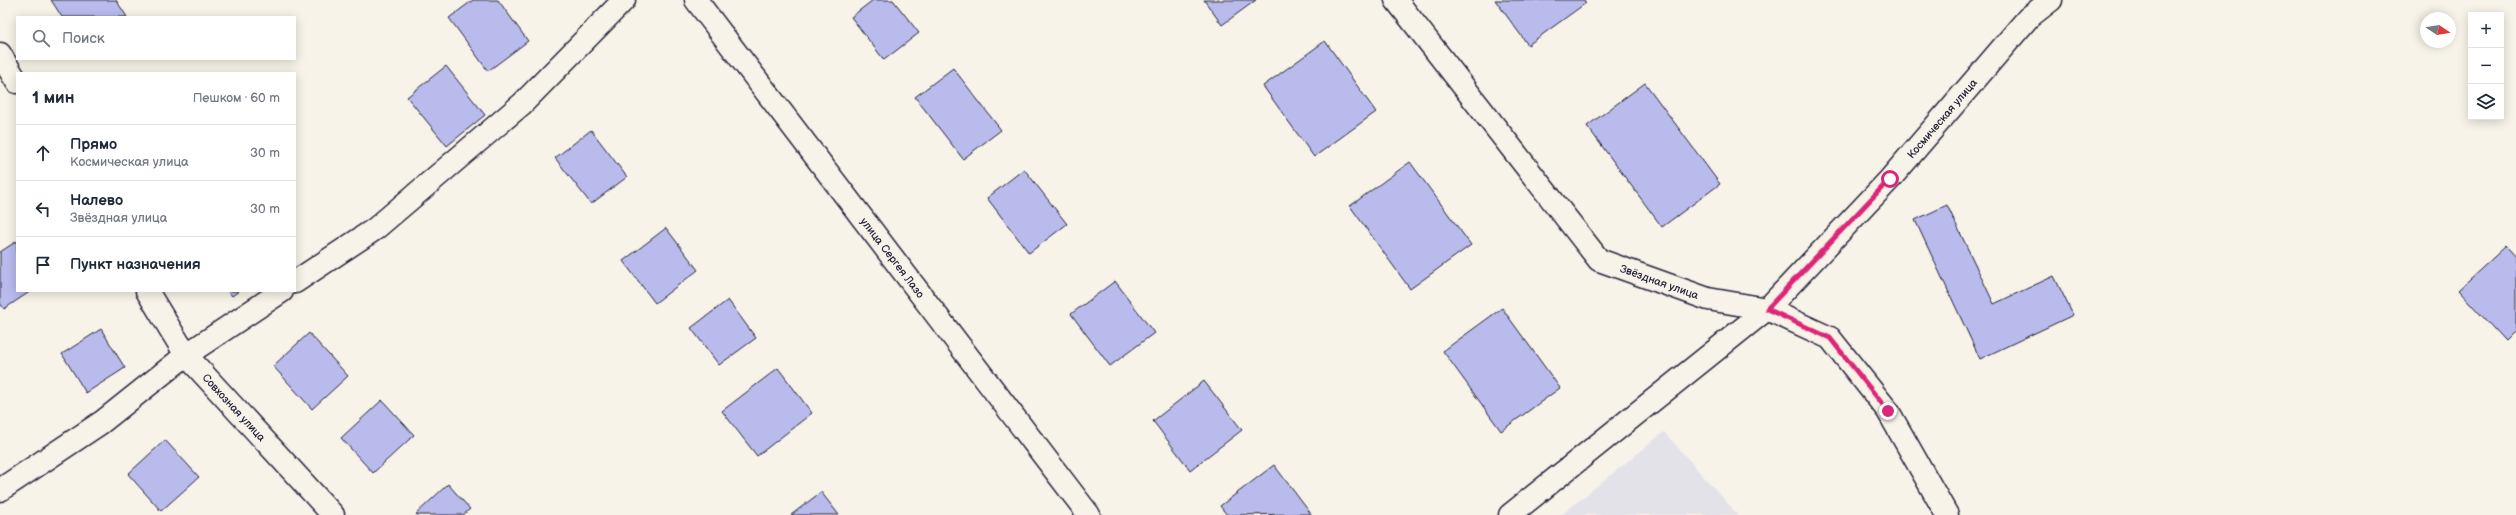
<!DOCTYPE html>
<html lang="ru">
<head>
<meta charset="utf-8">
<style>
	:root { --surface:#fff; --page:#f2f2f3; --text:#1f2937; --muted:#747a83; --line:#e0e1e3 }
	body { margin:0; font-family:"Balsamiq Sans",sans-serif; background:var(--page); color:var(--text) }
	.controls { position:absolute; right:12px; top:12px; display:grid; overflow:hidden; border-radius:0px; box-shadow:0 2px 10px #0003 }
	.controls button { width:36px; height:36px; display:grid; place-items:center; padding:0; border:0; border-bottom:1px solid var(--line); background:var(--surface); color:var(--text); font:20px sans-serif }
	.compass { position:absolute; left:2420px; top:12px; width:36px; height:36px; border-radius:50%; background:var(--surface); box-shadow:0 2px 10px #0003; rotate:102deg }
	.stop { position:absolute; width:12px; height:12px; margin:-9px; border:3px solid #db2777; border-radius:50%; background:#fff }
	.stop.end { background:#db2777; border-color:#fff; box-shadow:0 1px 4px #0008 }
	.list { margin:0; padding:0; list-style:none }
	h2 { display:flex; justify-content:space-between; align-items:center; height:52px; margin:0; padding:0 16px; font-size:17px }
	h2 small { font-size:13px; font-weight:400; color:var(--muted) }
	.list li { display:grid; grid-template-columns:26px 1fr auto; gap:12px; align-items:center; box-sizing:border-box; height:56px; padding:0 16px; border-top:1px solid var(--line) }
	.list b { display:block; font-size:15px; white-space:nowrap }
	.list p { margin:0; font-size:13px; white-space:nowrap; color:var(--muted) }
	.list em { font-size:13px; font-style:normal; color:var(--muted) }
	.icon { flex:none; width:22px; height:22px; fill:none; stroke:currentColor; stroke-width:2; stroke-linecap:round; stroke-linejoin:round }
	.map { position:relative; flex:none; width:2516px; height:515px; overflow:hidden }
	.search { position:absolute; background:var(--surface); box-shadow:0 2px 10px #0003; left:16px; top:16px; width:280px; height:44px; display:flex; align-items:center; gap:10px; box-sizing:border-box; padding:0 14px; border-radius:0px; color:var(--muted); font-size:15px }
	.panel { position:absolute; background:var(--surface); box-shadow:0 2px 10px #0003; left:16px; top:72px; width:280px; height:220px; border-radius:0px }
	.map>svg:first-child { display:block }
	.built { fill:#e4e2e9 }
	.building { fill:#b8bbec; stroke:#22223b }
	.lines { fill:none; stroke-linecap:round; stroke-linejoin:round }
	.minor-casing { stroke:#22223b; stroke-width:25 }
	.minor { stroke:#f7f3e8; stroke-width:22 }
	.route { stroke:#db2777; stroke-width:5 }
	.labels { text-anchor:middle; stroke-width:3; stroke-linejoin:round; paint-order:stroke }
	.street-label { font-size:11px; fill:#22223b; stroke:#f7f3e8 }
</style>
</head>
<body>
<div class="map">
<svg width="2516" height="515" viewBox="0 0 2516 515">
	<rect width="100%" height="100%" fill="#f7f3e8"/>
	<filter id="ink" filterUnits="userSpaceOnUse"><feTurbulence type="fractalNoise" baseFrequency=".025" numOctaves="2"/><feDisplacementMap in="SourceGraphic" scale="8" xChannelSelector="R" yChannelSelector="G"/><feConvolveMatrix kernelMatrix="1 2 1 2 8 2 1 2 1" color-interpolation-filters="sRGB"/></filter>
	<g filter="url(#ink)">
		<!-- built -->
		<path class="built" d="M 1664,432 L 1738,515 L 1561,515 Z"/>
		<!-- building -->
		<path class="building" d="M 51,0 L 116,0 L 127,17 L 62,17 Z
			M 473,0 L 498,0 L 528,41 L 488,71 L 449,18 Z
			M 873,0 L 893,0 L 919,33 L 884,60 L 851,17 Z
			M 1204,0 L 1256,0 L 1222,25 Z
			M 1495,0 L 1584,0 L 1586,3 L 1528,45 Z
			M 1325,41 L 1376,112 L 1314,157 L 1263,86 Z
			M 446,66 L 485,115 L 447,146 L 407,97 Z
			M 953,68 L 1001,130 L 963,159 L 915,97 Z
			M 1645,83 L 1720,184 L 1662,227 L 1587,126 Z
			M 591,130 L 627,177 L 591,204 L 555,158 Z
			M 1410,162 L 1471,245 L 1410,289 L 1350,206 Z
			M 1024,169 L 1067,224 L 1029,253 L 987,198 Z
			M 1947,205 L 1994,304 L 2054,276 L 2073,315 L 1980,359 L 1915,220 Z
			M 666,228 L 698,270 L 655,303 L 623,261 Z
			M 17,241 L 17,291 L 31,291 L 4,309 L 0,303 L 0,252 Z
			M 2506,246 L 2516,257 L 2516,330 L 2505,341 L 2458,290 Z
			M 1115,281 L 1154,333 L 1110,366 L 1071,314 Z
			M 228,291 L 239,291 L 232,296 Z
			M 728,300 L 756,338 L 719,365 L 691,328 Z
			M 1502,308 L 1560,388 L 1501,431 L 1443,351 Z
			M 101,329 L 125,368 L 86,393 L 62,354 Z
			M 309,333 L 348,376 L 312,409 L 273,366 Z
			M 778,368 L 812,413 L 757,456 L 722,411 Z
			M 1204,381 L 1242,430 L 1190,470 L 1153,421 Z
			M 382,400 L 414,435 L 373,473 L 341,438 Z
			M 165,440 L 199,477 L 161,511 L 128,474 Z
			M 1274,465 L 1311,514 L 1227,515 L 1220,506 Z
			M 448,484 L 470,509 L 463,515 L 417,515 L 416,514 Z
			M 821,492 L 839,515 L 791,515 Z"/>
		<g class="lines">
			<!-- minor casing -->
			<g class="minor-casing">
				<g id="minor">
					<path id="s1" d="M 696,0 L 1089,515"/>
					<path id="s2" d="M 1396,0 L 1599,260 L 1708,299 L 1767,309 L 1830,338 L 1888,411 L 1947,515"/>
					<path d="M 0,54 L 17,82"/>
					<path d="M 295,282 L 375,229 L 522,104 L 624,0"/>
					<path id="s3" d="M 147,291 L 186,355 L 333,515"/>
					<path d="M 0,490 L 102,422 L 186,355 L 282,291"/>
					<path id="s4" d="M 1510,515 L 1767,309 L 1890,179 L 2028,18 L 2051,0"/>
				</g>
			</g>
			<!-- minor -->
			<use href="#minor" class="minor"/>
		</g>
	</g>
	<g class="lines" filter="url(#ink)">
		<!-- route -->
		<path class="route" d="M 1888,411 L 1830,338 L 1767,309 L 1890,179"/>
	</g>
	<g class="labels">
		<!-- street labels -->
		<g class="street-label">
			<text dy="4" stroke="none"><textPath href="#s4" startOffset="588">Космическая улица</textPath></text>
			<text dy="4" stroke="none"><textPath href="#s1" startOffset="324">улица Сергея Лазо</textPath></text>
			<text dy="4" stroke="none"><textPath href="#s2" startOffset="394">Звёздная улица</textPath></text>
			<text dy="4" stroke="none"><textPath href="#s3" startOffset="146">Совхозная улица</textPath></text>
		</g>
	</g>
</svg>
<div class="controls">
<button>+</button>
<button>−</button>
<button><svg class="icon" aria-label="layers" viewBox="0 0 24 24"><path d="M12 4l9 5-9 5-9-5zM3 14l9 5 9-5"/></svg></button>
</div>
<svg class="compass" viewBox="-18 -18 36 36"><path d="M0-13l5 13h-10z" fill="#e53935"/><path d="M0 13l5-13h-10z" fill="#747a83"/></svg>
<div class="stop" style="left:1890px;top:179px"></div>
<div class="stop end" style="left:1888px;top:411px"></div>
<div class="search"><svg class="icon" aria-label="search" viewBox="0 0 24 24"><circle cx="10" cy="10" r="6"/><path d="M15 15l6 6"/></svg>Поиск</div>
<section class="panel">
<h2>1 мин<small>Пешком · 60 m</small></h2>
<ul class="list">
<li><svg class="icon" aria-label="ahead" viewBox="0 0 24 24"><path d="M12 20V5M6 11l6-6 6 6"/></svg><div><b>Прямо</b><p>Космическая улица</p></div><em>30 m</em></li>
<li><svg class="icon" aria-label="left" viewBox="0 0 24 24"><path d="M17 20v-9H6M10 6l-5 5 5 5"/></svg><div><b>Налево</b><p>Звёздная улица</p></div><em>30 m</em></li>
<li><svg class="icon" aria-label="arrive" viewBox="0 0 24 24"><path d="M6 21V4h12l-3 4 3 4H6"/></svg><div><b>Пункт назначения</b></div></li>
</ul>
</section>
</div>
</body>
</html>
